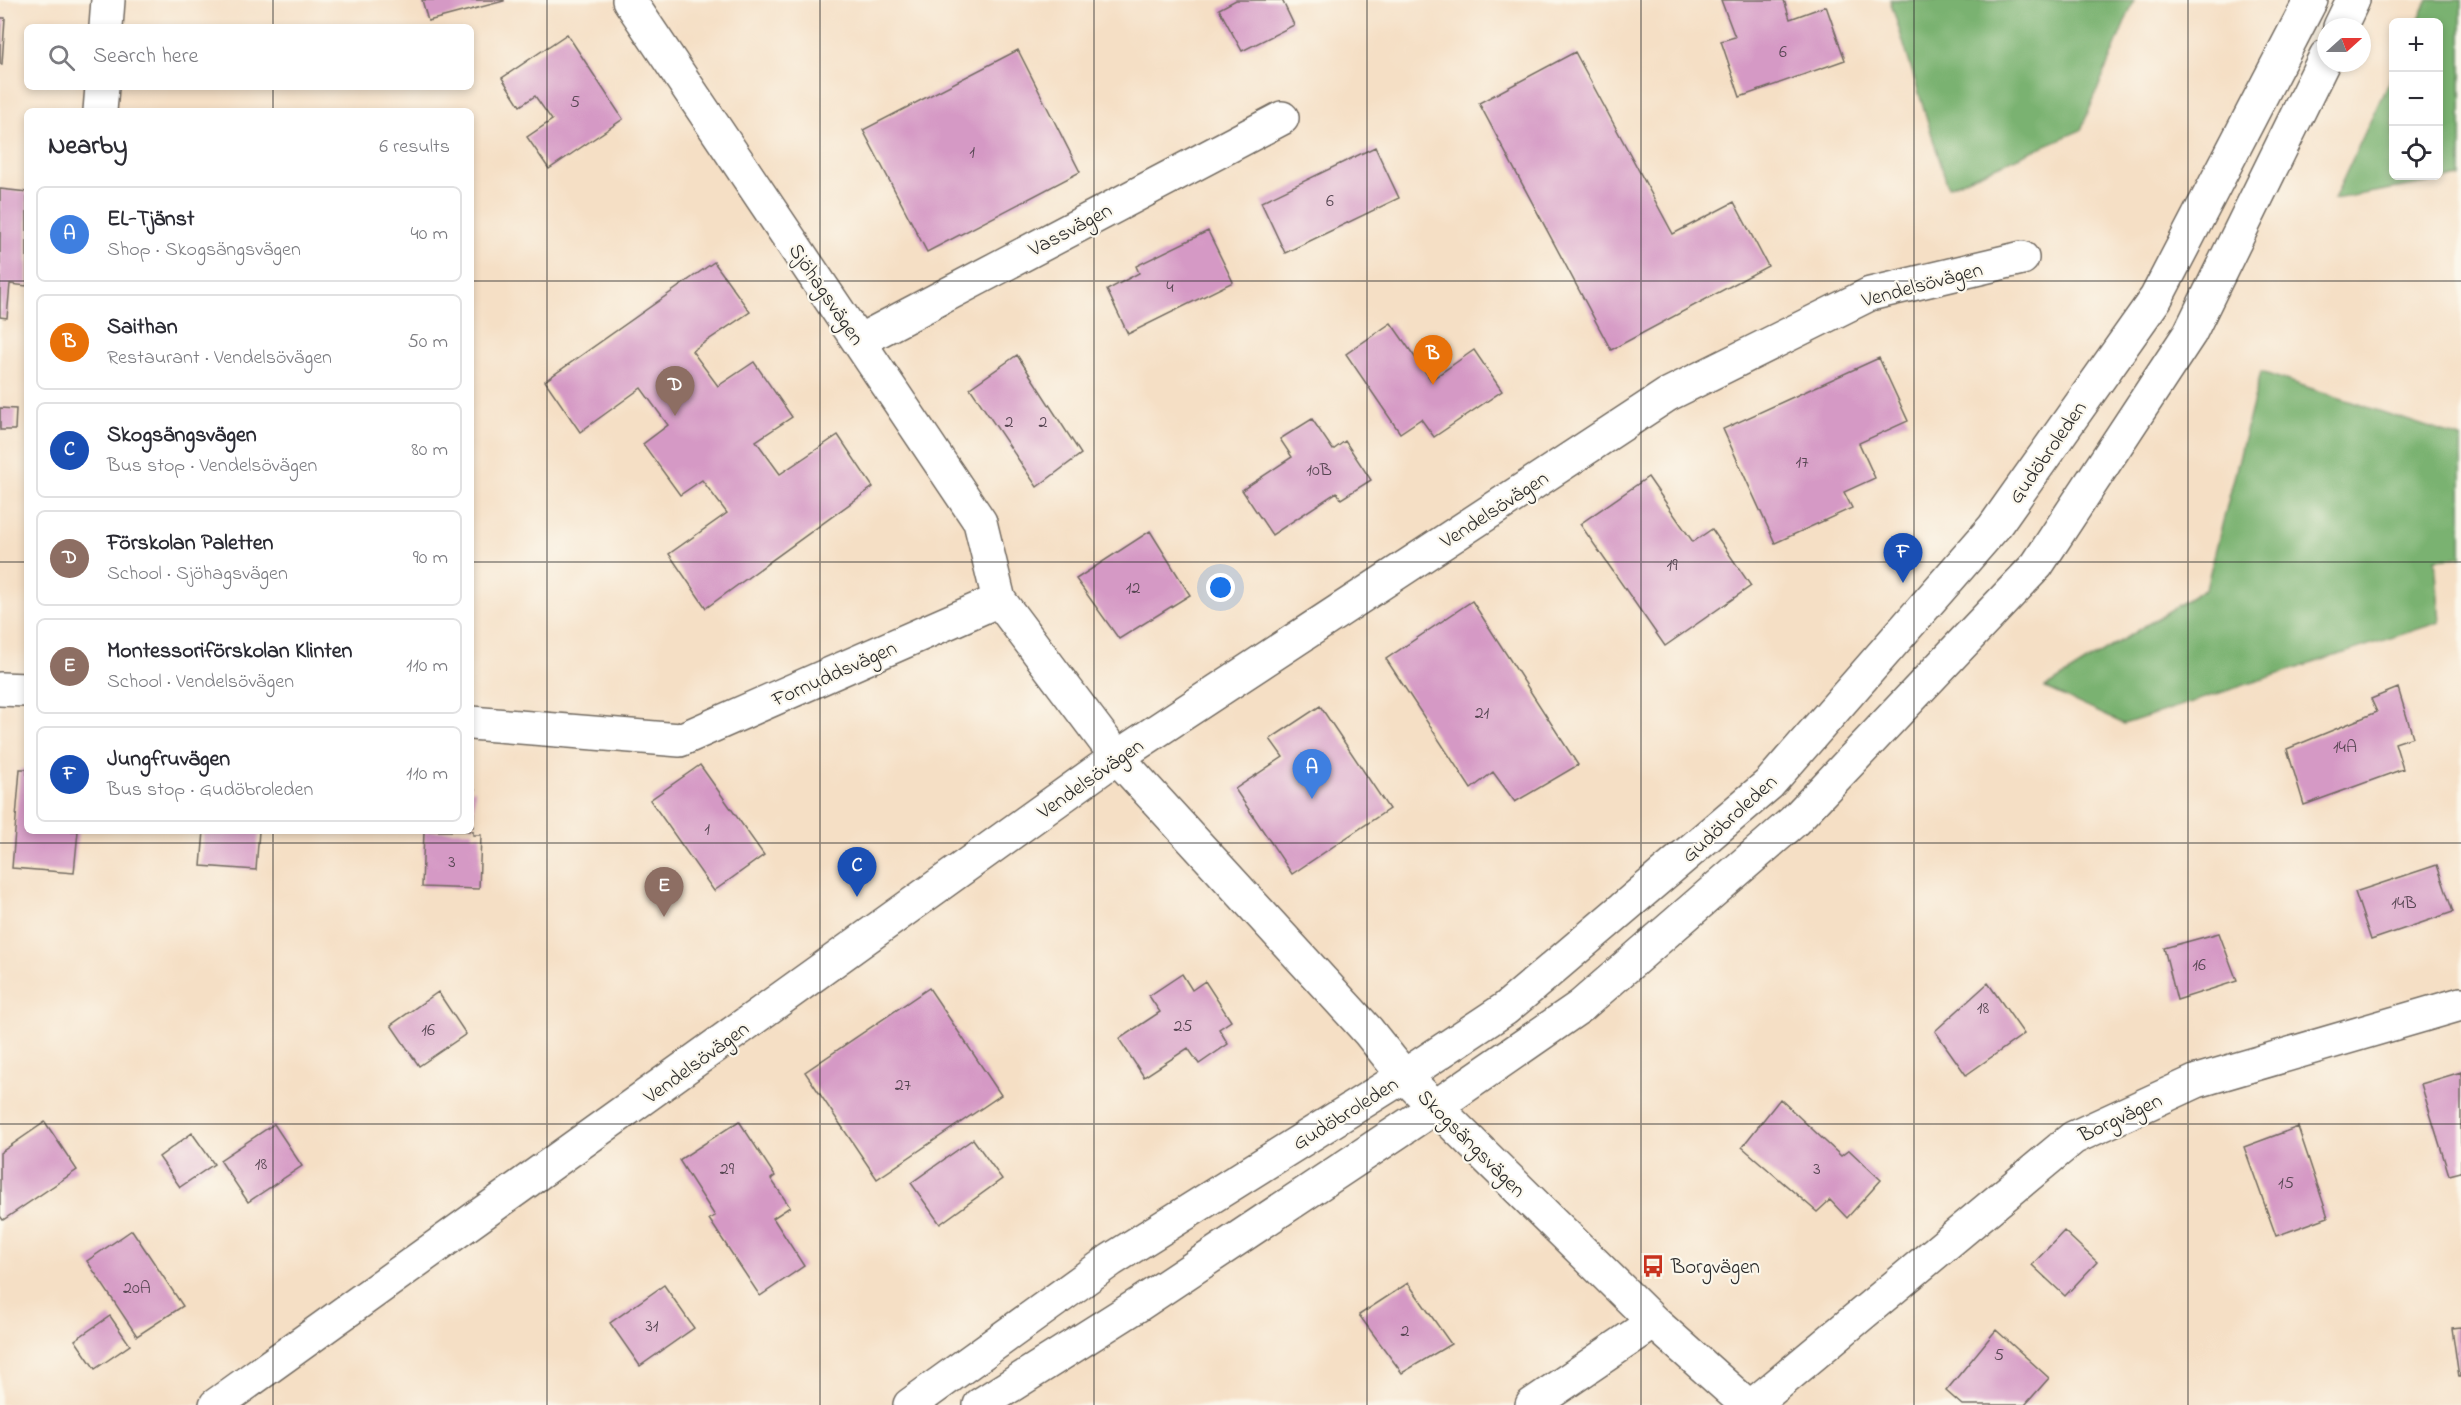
<!DOCTYPE html>
<html lang="en">
<head>
<meta charset="utf-8">
<style>
	:root { --surface:#fff; --page:#f7f7f7; --text:#2b2b33; --muted:#7c7c81; --line:#e1e1e2; --accent:#c8321e }
	body { margin:0; font-family:"Indie Flower",sans-serif; background:var(--page); color:var(--text) }
	.controls { position:absolute; right:18px; top:18px; display:grid; overflow:hidden; border-radius:9px; box-shadow:0 3px 9px #0003 }
	.controls button { width:54px; height:54px; display:grid; place-items:center; padding:0; border:0; border-bottom:2px solid var(--line); background:var(--surface); color:var(--text); font:30px sans-serif }
	.compass { position:absolute; left:2317px; top:18px; width:54px; height:54px; border-radius:50%; background:var(--surface); box-shadow:0 3px 9px #0003; rotate:69deg }
	.you { position:absolute; left:1221px; top:588px; width:21px; height:21px; margin:-15px; border:4px solid #fff; border-radius:50%; background:#1a73e8; box-shadow:0 0 0 9px #1a73e833 }
	.badge { display:grid; place-items:center; width:39px; height:39px; border-radius:50%; background:var(--accent); color:#fff; font-size:20px; font-weight:700 }
	.pin { position:absolute; translate:-50% -50px; filter:drop-shadow(0 2px 3px #0008) }
	.pin::after { content:''; position:absolute; top:32px; width:21px; height:18px; background:inherit; clip-path:polygon(0 0,100% 0,50% 100%) }
	.list { margin:0; padding:0; list-style:none }
	h2 { display:flex; justify-content:space-between; align-items:center; height:78px; margin:0; padding:0 24px; font-size:26px }
	h2 small { font-size:20px; font-weight:400; color:var(--muted) }
	.list li { display:grid; grid-template-columns:39px 1fr auto; gap:18px; align-items:center; box-sizing:border-box; height:96px; margin:0 12px 12px; padding:0 12px; border:2px solid var(--line); border-radius:9px }
	.list b { display:block; font-size:22px; white-space:nowrap }
	.list p { margin:0; font-size:20px; white-space:nowrap; color:var(--muted) }
	.list em { font-size:20px; font-style:normal; color:var(--muted) }
	.icon { flex:none; width:33px; height:33px; fill:none; stroke:currentColor; stroke-width:2; stroke-linecap:round; stroke-linejoin:round }
	.map { position:relative; flex:none; width:2461px; height:1405px; overflow:hidden }
	.search { position:absolute; background:var(--surface); box-shadow:0 3px 9px #0003; left:24px; top:24px; width:450px; height:66px; display:flex; align-items:center; gap:15px; box-sizing:border-box; padding:0 21px; border-radius:9px; color:var(--muted); font-size:22px }
	.panel { position:absolute; background:var(--surface); box-shadow:0 3px 9px #0003; left:24px; top:108px; width:450px; height:726px; border-radius:9px }
	.map>svg:first-child { display:block }
	.forest { fill:#7ab271; stroke:#526e4e; stroke-width:1.5 }
	.building { fill:#d599c5 }
	.lines { fill:none; stroke-linecap:round; stroke-linejoin:round }
	.minor-casing { stroke:#726a61; stroke-width:36 }
	.secondary-casing { stroke:#726a61; stroke-width:36 }
	.minor { stroke:#fff; stroke-width:33 }
	.secondary { stroke:#fff; stroke-width:33 }
	.grid { fill:none; stroke:#2b2b2b; stroke-width:1.5; stroke-opacity:0.55 }
	.labels { text-anchor:middle; stroke-width:4.5; stroke-linejoin:round; paint-order:stroke }
	.number-label { font-size:18px; fill:#564652 }
	.street-label { font-size:21px; fill:#2b2b2b; stroke:#fbf7ec }
	.poi-label { font-size:21px; fill:#2b2b2b; stroke:#fbf7ec; text-anchor:start }
</style>
</head>
<body>
<div class="map">
<svg width="2461" height="1405" viewBox="0 0 2461 1405">
	<rect width="100%" height="100%" fill="#fbf7ec"/>
	<filter id="ink" filterUnits="userSpaceOnUse"><feTurbulence type="fractalNoise" baseFrequency=".0167" numOctaves="2"/><feDisplacementMap in="SourceGraphic" scale="12" xChannelSelector="R" yChannelSelector="G"/><feConvolveMatrix kernelMatrix="1 2 1 2 8 2 1 2 1" color-interpolation-filters="sRGB"/></filter>
	<filter id="wash" filterUnits="userSpaceOnUse"><feTurbulence type="fractalNoise" baseFrequency=".008" numOctaves="4" result="noise"/><feDisplacementMap in="SourceGraphic" scale="24" xChannelSelector="R" yChannelSelector="G"/><feGaussianBlur stdDeviation="1.35" result="paint"/><feColorMatrix in="noise" values="0 0 0 0 0 0 0 0 0 0 0 0 0 0 0 0 0 1.4 0 .05"/><feComposite in="paint" operator="in"/></filter>
	<g filter="url(#wash)">
		<rect width="100%" height="100%" fill="#f5dfc5"/>
		<!-- forest -->
		<path class="forest" d="M 1890,0 L 2134,0 L 2081,130 L 1948,187 Z
			M 2428,0 L 2461,0 L 2461,177 L 2334,199 L 2393,72 L 2394,176 L 2438,176 L 2438,22 L 2417,22 Z
			M 2261,372 L 2461,438 L 2461,557 L 2435,559 L 2440,622 L 2124,724 L 2045,688 L 2206,588 Z"/>
		<g id="blocks">
			<!-- building -->
			<path class="building" d="M 422,0 L 504,0 L 504,1 L 428,21 Z
				M 1236,0 L 1282,0 L 1294,25 L 1242,51 L 1219,9 Z
				M 1721,0 L 1784,0 L 1790,19 L 1826,6 L 1845,60 L 1740,97 L 1721,41 L 1735,37 Z
				M 0,18 L 5,18 L 2,64 L 0,64 Z
				M 567,34 L 623,119 L 549,169 L 527,137 L 552,120 L 535,96 L 520,106 L 502,78 Z
				M 1018,50 L 1080,172 L 927,252 L 863,130 Z
				M 1575,52 L 1673,234 L 1734,202 L 1768,266 L 1611,350 L 1479,103 Z
				M 1375,147 L 1399,198 L 1285,253 L 1261,202 Z
				M 0,189 L 27,192 L 27,286 L 10,284 L 7,318 L 0,317 Z
				M 1208,231 L 1233,282 L 1128,334 L 1107,290 L 1139,273 L 1136,266 Z
				M 714,262 L 750,312 L 692,351 L 718,386 L 754,362 L 792,417 L 756,441 L 780,474 L 838,435 L 873,487 L 706,608 L 669,554 L 727,513 L 702,480 L 680,495 L 643,444 L 668,425 L 641,388 L 580,432 L 545,381 Z
				M 1391,323 L 1431,380 L 1474,350 L 1502,391 L 1434,437 L 1421,419 L 1400,433 L 1346,354 Z
				M 1017,355 L 1081,454 L 1037,487 L 970,388 Z
				M 1879,358 L 1908,421 L 1859,443 L 1875,478 L 1844,492 L 1852,508 L 1775,543 L 1723,429 Z
				M 0,408 L 16,409 L 15,430 L 0,430 Z
				M 1312,419 L 1333,450 L 1345,441 L 1371,480 L 1341,499 L 1337,492 L 1272,535 L 1242,490 L 1292,457 L 1280,439 Z
				M 1648,477 L 1693,542 L 1712,529 L 1751,586 L 1665,646 L 1580,524 Z
				M 1150,531 L 1190,595 L 1119,639 L 1076,579 Z
				M 1472,601 L 1578,765 L 1515,802 L 1493,772 L 1471,789 L 1386,659 Z
				M 2398,688 L 2413,737 L 2395,743 L 2403,769 L 2304,805 L 2287,749 L 2377,712 L 2371,699 Z
				M 1320,706 L 1389,809 L 1292,874 L 1235,789 L 1283,757 L 1270,739 Z
				M 700,765 L 764,855 L 714,891 L 650,800 Z
				M 20,769 L 27,769 L 27,831 L 78,831 L 74,873 L 12,868 Z
				M 471,790 L 475,790 L 473,827 L 471,827 Z
				M 204,831 L 259,831 L 256,870 L 201,866 Z
				M 424,831 L 473,831 L 473,835 L 481,835 L 479,889 L 422,887 Z
				M 2437,865 L 2453,912 L 2371,940 L 2355,892 Z
				M 2219,933 L 2237,981 L 2177,1000 L 2164,948 Z
				M 1182,974 L 1192,990 L 1205,981 L 1231,1021 L 1219,1029 L 1228,1044 L 1199,1064 L 1188,1048 L 1144,1077 L 1119,1039 L 1160,1012 L 1149,996 Z
				M 1988,983 L 2024,1034 L 1966,1075 L 1935,1031 Z
				M 929,988 L 1001,1095 L 877,1179 L 805,1072 Z
				M 438,992 L 466,1034 L 419,1066 L 391,1025 Z
				M 2461,1072 L 2461,1172 L 2449,1175 L 2421,1084 Z
				M 1780,1099 L 1841,1156 L 1849,1150 L 1881,1180 L 1847,1218 L 1830,1200 L 1817,1212 L 1742,1147 Z
				M 739,1121 L 775,1176 L 771,1179 L 790,1207 L 773,1218 L 804,1266 L 760,1296 L 709,1219 L 715,1216 L 679,1160 Z
				M 45,1122 L 77,1170 L 3,1220 L 0,1216 L 0,1153 Z
				M 274,1124 L 302,1166 L 248,1202 L 220,1160 Z
				M 2298,1127 L 2328,1217 L 2276,1236 L 2244,1147 Z
				M 192,1133 L 214,1164 L 180,1187 L 159,1157 Z
				M 973,1139 L 1002,1179 L 940,1224 L 911,1183 Z
				M 132,1230 L 183,1306 L 137,1336 L 87,1261 Z
				M 2064,1231 L 2097,1262 L 2065,1296 L 2032,1265 Z
				M 1408,1283 L 1451,1344 L 1402,1373 L 1359,1315 Z
				M 664,1285 L 694,1328 L 640,1366 L 610,1323 Z
				M 110,1316 L 130,1345 L 95,1369 L 75,1340 Z
				M 2461,1327 L 2461,1377 L 2459,1377 L 2452,1328 Z
				M 1996,1330 L 2049,1378 L 2025,1405 L 1962,1405 L 1946,1391 Z"/>
		</g>
	</g>
	<g filter="url(#ink)">
		<use href="#blocks" fill-opacity="0" stroke="#726a61" stroke-width="1.5"/>
		<g class="lines">
			<!-- minor casing -->
			<g class="minor-casing">
				<path id="minor" d="M 629,0 L 980,522 L 999,600
					M 106,27 L 108,0
					M 100,111 L 102,87
					M 859,341 L 1282,118
					M 0,689 L 27,690
					M 471,723 L 680,740 L 999,600 L 1117,757 L 1368,1031 L 1404,1076 L 1654,1322 L 1747,1405
					M 216,1405 L 1117,757 L 1667,395 L 1870,294 L 2022,258
					M 1532,1405 L 1654,1322
					M 1753,1405 L 2073,1138 L 2197,1081 L 2461,1004"/>
			</g>
			<!-- secondary casing -->
			<g class="secondary-casing">
				<path id="secondary" d="M 2340,27 L 2353,0
					M 910,1405 L 1111,1260 L 1404,1076 L 1505,1009 L 1769,784 L 1994,527 L 2156,298 L 2311,0
					M 980,1405 L 1138,1305 L 1435,1107 L 1581,1006 L 1794,821 L 2037,565 L 2190,333 L 2326,56"/>
			</g>
			<!-- minor -->
			<use href="#minor" class="minor"/>
			<!-- secondary -->
			<use href="#secondary" class="secondary"/>
		</g>
	</g>
	<!-- grid -->
	<path class="grid" d="M 273,0 L 273,27M 547,0 L 547,1405M 820,0 L 820,1405M 1094,0 L 1094,1405M 1367,0 L 1367,1405M 1641,0 L 1641,1405M 1914,0 L 1914,1405M 2188,0 L 2188,1405M 273,87 L 273,111M 0,281 L 27,281M 471,281 L 2461,281M 0,562 L 27,562M 471,562 L 2461,562M 273,831 L 273,1405M 0,843 L 2461,843M 0,1124 L 2461,1124"/>
	<!-- icons -->
	<defs>
		<g id="bus-bare" transform="scale(1.8)"><path d="M-5-6H5V4H4V6H2V4H-2V6H-4V4H-5ZM-3.5-4V0h7V-4ZM-3.5 1.2v1.5H-2V1.2ZM2 1.2v1.5H3.5V1.2Z" fill="#c8321e" stroke="#fbf7ec" stroke-width="2.5" paint-order="stroke"/></g>
	</defs>
	<g fill-rule="evenodd">
		<use href="#bus-bare" x="1653" y="1266"/>
	</g>
	<g class="labels">
		<!-- number labels -->
		<g class="number-label">
			<text x="1783" y="57">6</text>
			<text x="575" y="107">5</text>
			<text x="972" y="157">1</text>
			<text x="1330" y="206">6</text>
			<text x="1170" y="292">4</text>
			<text x="1009" y="427">2</text>
			<text x="1043" y="427">2</text>
			<text x="1802" y="467">17</text>
			<text x="1319" y="475">10B</text>
			<text x="1672" y="570">19</text>
			<text x="1133" y="593">12</text>
			<text x="1482" y="718">21</text>
			<text x="2345" y="752">14A</text>
			<text x="707" y="834">1</text>
			<text x="452" y="867">3</text>
			<text x="2404" y="908">14B</text>
			<text x="2199" y="970">16</text>
			<text x="1983" y="1013">18</text>
			<text x="1183" y="1031">25</text>
			<text x="428" y="1035">16</text>
			<text x="903" y="1090">27</text>
			<text x="261" y="1169">18</text>
			<text x="727" y="1174">29</text>
			<text x="1817" y="1174">3</text>
			<text x="2286" y="1188">15</text>
			<text x="137" y="1293">20A</text>
			<text x="652" y="1331">31</text>
			<text x="1405" y="1336">2</text>
			<text x="1999" y="1360">5</text>
		</g>
		<!-- street labels -->
		<g class="street-label">
			<text transform="translate(1070 229) rotate(-28)" y="7">Vassvägen</text>
			<text transform="translate(1922 284) rotate(-15)" y="7">Vendelsövägen</text>
			<text transform="translate(827 294) rotate(56)" y="7">Sjöhagsvägen</text>
			<text transform="translate(2047 452) rotate(-55)" y="7">Gudöbroleden</text>
			<text transform="translate(1494 509) rotate(-33)" y="7">Vendelsövägen</text>
			<text transform="translate(834 673) rotate(-24)" y="7">Fornuddsvägen</text>
			<text transform="translate(1090 778) rotate(-35)" y="7">Vendelsövägen</text>
			<text transform="translate(1729 818) rotate(-42)" y="7">Gudöbroleden</text>
			<text transform="translate(696 1062) rotate(-36)" y="7">Vendelsövägen</text>
			<text transform="translate(1345 1113) rotate(-32)" y="7">Gudöbroleden</text>
			<text transform="translate(2120 1117) rotate(-25)" y="7">Borgvägen</text>
			<text transform="translate(1472 1143) rotate(45)" y="7">Skogsängsvägen</text>
		</g>
		<!-- poi labels -->
		<g class="poi-label">
			<text x="1671" y="1273">Borgvägen</text>
		</g>
	</g>
</svg>
<div class="controls">
<button>+</button>
<button>−</button>
<button><svg class="icon" aria-label="locate" viewBox="0 0 24 24"><circle cx="12" cy="12" r="6"/><path d="M12 2v4M12 18v4M2 12h4M18 12h4"/></svg></button>
</div>
<svg class="compass" viewBox="-18 -18 36 36"><path d="M0-13l5 13h-10z" fill="#e53935"/><path d="M0 13l5-13h-10z" fill="#7c7c81"/></svg>
<div class="you"></div>
<div class="pin badge" style="left:1312px;top:799px;background:#3f7fe0">A</div>
<div class="pin badge" style="left:1433px;top:385px;background:#e8710a">B</div>
<div class="pin badge" style="left:857px;top:897px;background:#1a4fb4">C</div>
<div class="pin badge" style="left:675px;top:416px;background:#8d6e63">D</div>
<div class="pin badge" style="left:664px;top:917px;background:#8d6e63">E</div>
<div class="pin badge" style="left:1903px;top:583px;background:#1a4fb4">F</div>
<div class="search"><svg class="icon" aria-label="search" viewBox="0 0 24 24"><circle cx="10" cy="10" r="6"/><path d="M15 15l6 6"/></svg>Search here</div>
<section class="panel">
<h2>Nearby<small>6 results</small></h2>
<ul class="list">
<li><span class="badge" style="background:#3f7fe0">A</span><div><b>EL-Tjänst</b><p>Shop · Skogsängsvägen</p></div><em>40 m</em></li>
<li><span class="badge" style="background:#e8710a">B</span><div><b>Saithan</b><p>Restaurant · Vendelsövägen</p></div><em>50 m</em></li>
<li><span class="badge" style="background:#1a4fb4">C</span><div><b>Skogsängsvägen</b><p>Bus stop · Vendelsövägen</p></div><em>80 m</em></li>
<li><span class="badge" style="background:#8d6e63">D</span><div><b>Förskolan Paletten</b><p>School · Sjöhagsvägen</p></div><em>90 m</em></li>
<li><span class="badge" style="background:#8d6e63">E</span><div><b>Montessoriförskolan Klinten</b><p>School · Vendelsövägen</p></div><em>110 m</em></li>
<li><span class="badge" style="background:#1a4fb4">F</span><div><b>Jungfruvägen</b><p>Bus stop · Gudöbroleden</p></div><em>110 m</em></li>
</ul>
</section>
</div>
</body>
</html>
